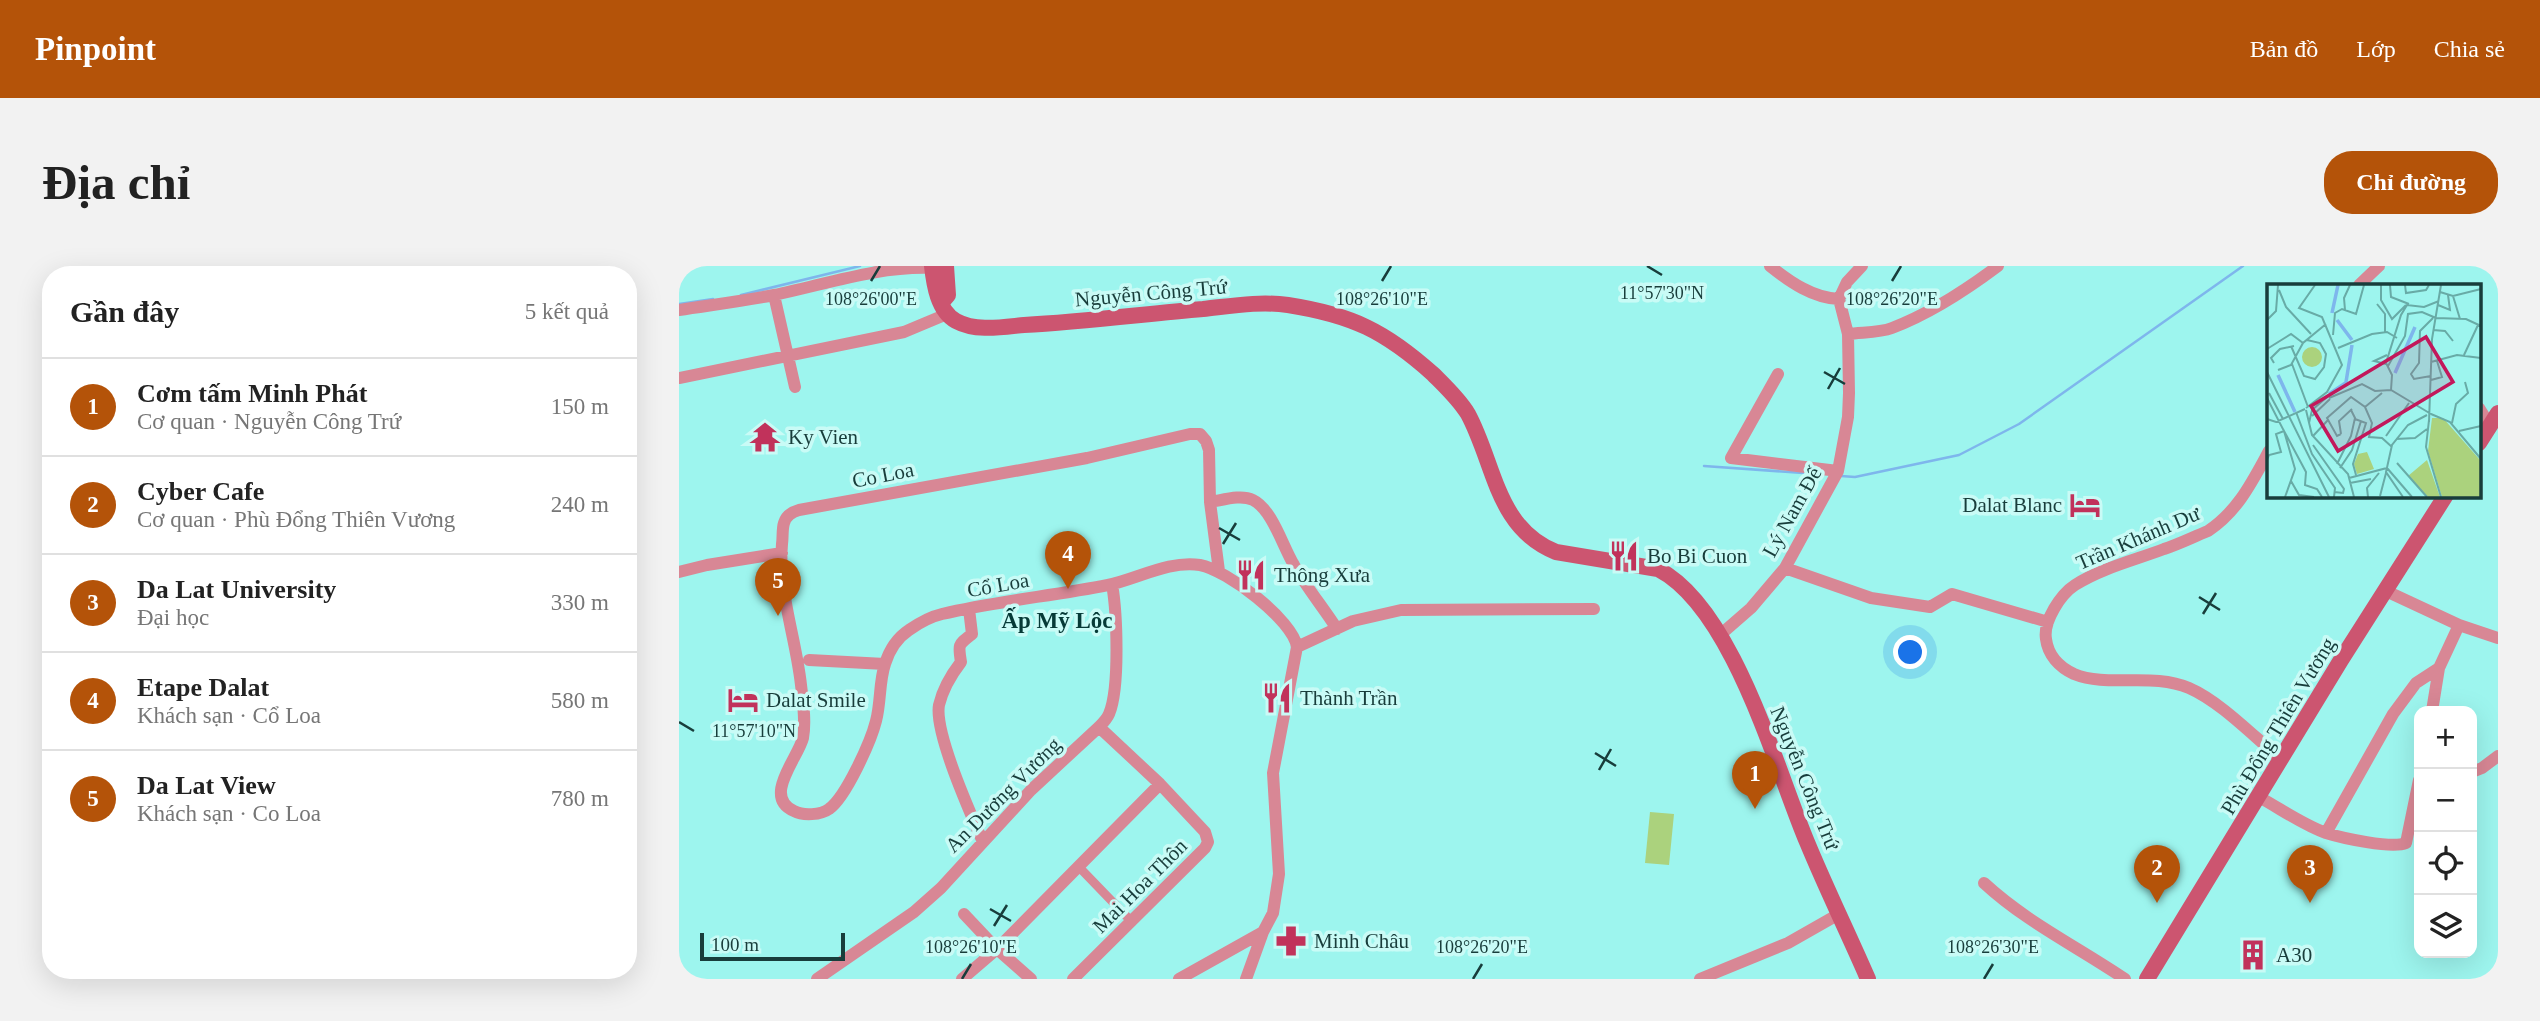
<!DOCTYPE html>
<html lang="vi">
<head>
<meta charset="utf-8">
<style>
	:root { --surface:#fff; --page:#f2f2f2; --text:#222; --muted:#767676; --line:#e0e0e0; --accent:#b45309 }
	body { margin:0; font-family:Georgia,serif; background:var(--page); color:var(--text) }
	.controls { position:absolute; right:21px; bottom:21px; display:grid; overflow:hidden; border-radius:14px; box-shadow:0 7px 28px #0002 }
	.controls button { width:63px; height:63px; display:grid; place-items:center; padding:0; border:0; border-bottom:2px solid var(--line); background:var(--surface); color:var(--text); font:35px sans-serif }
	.scale { position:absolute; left:21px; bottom:18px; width:145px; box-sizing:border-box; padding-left:7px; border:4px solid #183d3b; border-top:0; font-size:19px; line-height:24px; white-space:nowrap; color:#183d3b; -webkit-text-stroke:5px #c9fbf6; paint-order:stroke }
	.you { position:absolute; left:1232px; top:387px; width:24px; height:24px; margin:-18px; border:5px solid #fff; border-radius:50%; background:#1a73e8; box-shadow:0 0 0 10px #1a73e833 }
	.badge { display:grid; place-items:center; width:46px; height:46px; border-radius:50%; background:var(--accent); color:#fff; font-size:23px; font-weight:700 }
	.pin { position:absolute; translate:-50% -58px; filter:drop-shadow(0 2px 4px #0008) }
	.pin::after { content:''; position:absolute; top:37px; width:24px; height:21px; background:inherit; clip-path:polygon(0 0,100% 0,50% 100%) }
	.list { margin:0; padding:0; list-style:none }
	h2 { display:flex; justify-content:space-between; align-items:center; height:91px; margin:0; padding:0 28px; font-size:30px }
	h2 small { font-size:23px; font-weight:400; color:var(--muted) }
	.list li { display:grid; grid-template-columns:46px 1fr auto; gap:21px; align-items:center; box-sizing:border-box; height:98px; padding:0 28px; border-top:2px solid var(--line) }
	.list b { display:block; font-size:26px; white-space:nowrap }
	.list p { margin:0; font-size:23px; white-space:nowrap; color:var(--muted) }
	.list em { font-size:23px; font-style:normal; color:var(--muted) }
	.icon { flex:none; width:38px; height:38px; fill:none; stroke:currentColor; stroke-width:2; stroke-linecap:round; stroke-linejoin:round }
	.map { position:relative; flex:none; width:1819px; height:713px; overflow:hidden; border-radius:28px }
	header { display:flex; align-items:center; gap:42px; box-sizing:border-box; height:98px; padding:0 35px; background:var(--accent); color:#fff }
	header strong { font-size:33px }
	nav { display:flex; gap:38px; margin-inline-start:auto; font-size:24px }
	.intro { display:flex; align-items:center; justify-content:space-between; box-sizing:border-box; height:168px; padding:0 42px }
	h1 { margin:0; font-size:49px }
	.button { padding:18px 32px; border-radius:28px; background:var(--accent); color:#fff; font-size:24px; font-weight:700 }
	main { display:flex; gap:42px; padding:0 42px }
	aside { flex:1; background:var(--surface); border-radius:28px; box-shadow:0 7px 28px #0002 }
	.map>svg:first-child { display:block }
	.green { fill:#abd27d }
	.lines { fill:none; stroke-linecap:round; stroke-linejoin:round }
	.stream { stroke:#7eb6ec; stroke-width:2.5 }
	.pedestrian { stroke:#d88795; stroke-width:9 }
	.minor { stroke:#d88795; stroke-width:12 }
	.secondary { stroke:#cc5570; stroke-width:16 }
	.ticks { fill:none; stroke:#183d3b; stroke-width:2.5 }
	.labels { text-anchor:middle; stroke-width:7; stroke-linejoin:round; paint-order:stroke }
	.street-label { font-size:21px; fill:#183d3b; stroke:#c9fbf6 }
	.poi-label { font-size:21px; fill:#183d3b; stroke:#c9fbf6; text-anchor:start }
	.neighbourhood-label { font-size:23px; font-weight:bold; fill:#063a37; stroke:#c9fbf6 }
	.inset-river { fill:none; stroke:#7eb6ec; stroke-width:3.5 }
	.inset-road { fill:none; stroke:#68aba6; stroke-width:2 }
	.view { fill:#c2185b; fill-opacity:0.15; stroke:#c2185b; stroke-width:3.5 }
	.inset-edge { fill:none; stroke:#183d3b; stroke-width:3.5 }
	.ticks-label { font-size:18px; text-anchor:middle; fill:#183d3b; stroke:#c9fbf6; stroke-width:7; stroke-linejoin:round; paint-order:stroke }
</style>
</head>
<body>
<header>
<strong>Pinpoint</strong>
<nav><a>Bản đồ</a><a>Lớp</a><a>Chia sẻ</a></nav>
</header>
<div class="intro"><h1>Địa chỉ</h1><a class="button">Chỉ đường</a></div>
<main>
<aside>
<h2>Gần đây<small>5 kết quả</small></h2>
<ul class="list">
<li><span class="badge">1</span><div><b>Cơm tấm Minh Phát</b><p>Cơ quan · Nguyễn Công Trứ</p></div><em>150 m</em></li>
<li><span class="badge">2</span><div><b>Cyber Cafe</b><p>Cơ quan · Phù Đổng Thiên Vương</p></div><em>240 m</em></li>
<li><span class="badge">3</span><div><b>Da Lat University</b><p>Đại học</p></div><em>330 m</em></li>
<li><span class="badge">4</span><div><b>Etape Dalat</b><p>Khách sạn · Cổ Loa</p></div><em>580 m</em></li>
<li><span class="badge">5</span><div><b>Da Lat View</b><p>Khách sạn · Co Loa</p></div><em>780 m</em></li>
</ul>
</aside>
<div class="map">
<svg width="1819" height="713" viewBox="0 0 1819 713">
	<rect width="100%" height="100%" fill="#9df5ee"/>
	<!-- green -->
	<path class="green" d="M 971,546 L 995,548 L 990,599 L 966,597 Z"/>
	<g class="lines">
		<!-- stream -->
		<path class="stream" d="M 62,29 L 181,0
			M 0,38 L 34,33
			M 1025,200 L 1124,207
			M 1162,210 L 1176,211 L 1280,189 L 1340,158 L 1564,0"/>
		<!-- pedestrian -->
		<path class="pedestrian" d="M 399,600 L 453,656"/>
		<!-- minor -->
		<path class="minor" d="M 1091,0 C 1111,16 1134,32 1160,33
			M 1680,19 L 1700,0
			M 95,29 L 116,121
			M 0,44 C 32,39 64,35 95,29 C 148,18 199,0 253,2
			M 1169,68 C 1183,66 1200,67 1213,62 C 1250,48 1287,24 1319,0
			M 1099,108 L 1052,192 L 1159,205
			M 0,112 L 225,66 L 268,48
			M 1800,142 L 1805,150 L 1808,164
			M 1590,185 C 1573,216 1559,245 1529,265 C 1514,271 1500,278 1485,283 C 1456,294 1423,302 1396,319 C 1382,328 1364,355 1367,373 C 1369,389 1380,401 1395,408 C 1429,422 1473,406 1510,422 C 1542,436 1575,471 1602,493
			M 531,236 C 544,234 562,228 574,234 C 593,243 604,281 615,299 C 627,321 644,341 658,363
			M 1106,302 L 1192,332 L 1251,341 L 1273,328 L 1369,356
			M 0,306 L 28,299 L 103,287
			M 1707,325 L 1780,359 L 1819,372
			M 290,343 L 293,368 C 279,379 279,378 282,396 C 272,409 264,422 260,439 C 255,466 291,546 303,574
			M 1041,369 L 1072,342 L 1106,302 L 1159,205 L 1169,151 L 1170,127 L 1169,68 L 1160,33 L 1168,16 L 1183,0
			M 618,381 L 674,355 L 722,344 L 915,343
			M 130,394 L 206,398
			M 1753,445 L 1760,402 L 1780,359
			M 1793,506 L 1803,502 L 1819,490
			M 1580,531 C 1602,543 1624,559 1647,567 C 1663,572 1713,583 1727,577 L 1740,514
			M 1647,567 L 1714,448 L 1737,417 L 1760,402
			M 1305,617 C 1347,656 1399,681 1446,713
			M 285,648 L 318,683 L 352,713
			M 138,713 L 235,646 L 262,622 L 352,524 L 420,461 C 423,458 428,453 430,448 C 441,422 438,347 433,318
			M 283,713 L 318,683 L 481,518
			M 394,713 L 526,582 L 529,576 L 526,566 L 481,518 L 420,461
			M 500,713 L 584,666 L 594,647 L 600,608 L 594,507 L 618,381 C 614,354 548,304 521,299 C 490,294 458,313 429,319 C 374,330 317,335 263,348 C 250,351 240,357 230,364 C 218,372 210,385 206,398 C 200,416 202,436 197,455 C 192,475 167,531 150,543 C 142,549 124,550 115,545 C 83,531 119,492 124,472 C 127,455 124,436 122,419 C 117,372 99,326 103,278 C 104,272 103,263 105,257 C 107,250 113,246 120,244 L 408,192 L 511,168 L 521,168 L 527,175 L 530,184 L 531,236 L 540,305
			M 567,713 L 584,666
			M 1021,713 L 1109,677 L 1160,648"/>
		<!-- secondary -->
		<path class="secondary" d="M 253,0 C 255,19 259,45 277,55 C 297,66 324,61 345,59 C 405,56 465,48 524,43 C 552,40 581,35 609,39 C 673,49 706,65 754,108 C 766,120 780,133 789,148 C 816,198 817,262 877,286 L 979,303 C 1054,342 1096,500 1128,576 C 1147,622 1169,667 1189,713
			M 263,36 L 269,29 L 267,0
			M 1800,177 L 1819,147
			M 1468,713 L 1662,394 L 1767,229"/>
	</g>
	<!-- ticks -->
	<path class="ticks" d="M 968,0 L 983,9M 192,15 L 201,0M 703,15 L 712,0M 1213,15 L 1222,0M 1145,106 L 1166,118M 1149,123 L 1161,102M 540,262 L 561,274M 544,278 L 557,257M 1520,331 L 1541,344M 1524,348 L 1537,327M 0,456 L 15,465M 916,487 L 937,500M 920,504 L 932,483M 311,643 L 332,655M 315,660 L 328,639M 283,713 L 292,698M 794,713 L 803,698M 1305,713 L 1314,698"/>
	<!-- icons -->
	<defs>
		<g id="temple-bare" transform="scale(2.415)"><path d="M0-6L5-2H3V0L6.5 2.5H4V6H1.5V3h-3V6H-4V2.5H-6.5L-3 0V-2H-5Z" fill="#c1325b" stroke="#c9fbf6" stroke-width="2.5" paint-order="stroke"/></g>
		<g id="hotel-bare" transform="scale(2.415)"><path d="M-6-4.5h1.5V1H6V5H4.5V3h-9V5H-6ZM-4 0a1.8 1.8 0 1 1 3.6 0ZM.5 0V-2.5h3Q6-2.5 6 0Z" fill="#c1325b" stroke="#c9fbf6" stroke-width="2.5" paint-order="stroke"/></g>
		<g id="restaurant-bare" transform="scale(2.415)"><path d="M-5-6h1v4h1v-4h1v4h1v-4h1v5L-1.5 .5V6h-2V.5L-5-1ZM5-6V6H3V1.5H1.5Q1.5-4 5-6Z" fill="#c1325b" stroke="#c9fbf6" stroke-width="2.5" paint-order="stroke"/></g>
		<g id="pharmacy-bare" transform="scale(2.415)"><path d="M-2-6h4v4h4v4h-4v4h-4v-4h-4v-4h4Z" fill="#c1325b" stroke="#c9fbf6" stroke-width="2.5" paint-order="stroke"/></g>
		<g id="building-bare" transform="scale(2.415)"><path d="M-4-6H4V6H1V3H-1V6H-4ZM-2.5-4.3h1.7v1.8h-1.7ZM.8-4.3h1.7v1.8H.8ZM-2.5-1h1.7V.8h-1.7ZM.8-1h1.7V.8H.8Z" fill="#c1325b" stroke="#c9fbf6" stroke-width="2.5" paint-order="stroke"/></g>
	</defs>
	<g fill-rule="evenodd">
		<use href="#temple-bare" x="86" y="171"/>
		<use href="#hotel-bare" x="1406" y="239"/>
		<use href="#restaurant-bare" x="945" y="290"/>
		<use href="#restaurant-bare" x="572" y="309"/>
		<use href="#restaurant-bare" x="598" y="432"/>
		<use href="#hotel-bare" x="64" y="434"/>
		<use href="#pharmacy-bare" x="612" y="675"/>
		<use href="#building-bare" x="1574" y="689"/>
	</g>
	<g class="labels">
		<!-- street labels -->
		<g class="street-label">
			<text transform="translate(472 27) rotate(-5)" y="7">Nguyễn Công Trứ</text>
			<text transform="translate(204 209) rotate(-11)" y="7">Co Loa</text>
			<text transform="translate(1113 246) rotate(-61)" y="7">Lý Nam Đế</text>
			<text transform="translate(1459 272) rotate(-23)" y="7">Trần Khánh Dư</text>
			<text transform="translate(319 319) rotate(-10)" y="7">Cổ Loa</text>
			<text transform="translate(1599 460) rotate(-59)" y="7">Phù Đổng Thiên Vương</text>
			<text transform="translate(1126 512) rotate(68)" y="7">Nguyễn Công Trứ</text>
			<text transform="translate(324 529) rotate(-45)" y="7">An Dương Vương</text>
			<text transform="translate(461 620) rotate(-45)" y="7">Mai Hoa Thôn</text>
		</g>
		<!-- poi labels -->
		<g class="poi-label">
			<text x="109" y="178">Ky Vien</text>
			<text x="1383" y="246" text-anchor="end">Dalat Blanc</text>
			<text x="968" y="297">Bo Bi Cuon</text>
			<text x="595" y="316">Thông Xưa</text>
			<text x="621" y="439">Thành Trần</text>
			<text x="87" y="441">Dalat Smile</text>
			<text x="635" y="682">Minh Châu</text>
			<text x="1597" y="696">A30</text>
		</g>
		<!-- neighbourhood labels -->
		<g class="neighbourhood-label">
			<text x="378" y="362">Ấp Mỹ Lộc</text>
		</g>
	</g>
	<!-- overview -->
	<g transform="translate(1588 18)">
		<rect width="214" height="214" fill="#9df5ee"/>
		<path d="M35 73a10 10 0 1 1 20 0a10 10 0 1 1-20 0ZM 165,134 L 176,134 L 213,176 L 213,213 L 175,213 L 161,167 ZM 100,168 L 107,185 L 90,190 L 87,180 L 91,170 ZM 160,176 L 173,213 L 161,213 L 141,192 Z" fill="#abd27d"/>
		<path class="inset-river" d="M 65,29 L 71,1M 70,36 L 85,56M 128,89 L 148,43M 11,91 L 28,128M 79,98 L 85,61M 62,110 L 80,98"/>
		<path class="inset-road" d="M 114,1 L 114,16 L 125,35 L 139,21M 123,1 L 124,13 L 142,20M 138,1 L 139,9 L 159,6 L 162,1M 12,6 L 19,23 L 44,50M 173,8 L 186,12 L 214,5M 186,12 L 193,35M 110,20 L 118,30 L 118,48M 171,21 L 183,26 L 181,11M 78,26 L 77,14 L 83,1M 169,34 L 199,35 L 214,42M 0,36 L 9,27 L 11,1M 166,46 L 178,47 L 186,57M 66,51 L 68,29 L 75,25 L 89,30 L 97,1M 24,62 L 37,92 L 48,95 L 57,83 L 59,70 L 53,59 L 40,56M 71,64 L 105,50 L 120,48 L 130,54M 0,65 L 24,50 L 36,59M 197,71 L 211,41M 164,78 L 190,71 L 214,74M 7,79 L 4,74 L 13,65 L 27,62M 25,80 L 41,123M 119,80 L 107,77 L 120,71M 121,82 L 138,52 L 141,30 L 155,28 L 169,34M 11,86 L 24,81 L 36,59 L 59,40M 0,88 L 62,213M 164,92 L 147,95 L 144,90 L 152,79 L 153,47 L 166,34M 164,96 L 175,93 L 170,77M 124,106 L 125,91 L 119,79 L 134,31 L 140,21 L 157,23 L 172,17M 2,109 L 16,135M 0,114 L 17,147 L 28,185 L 18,213M 62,114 L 95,100 L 108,107 L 124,106 L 164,130M 98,123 L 115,109M 39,124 L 60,108 L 75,81 L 55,33 L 32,24 L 48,1M 39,126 L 45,151 L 81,190 L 87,213M 29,128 L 45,170 L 68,204 L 67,213M 164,130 L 183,138 L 214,175M 45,132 L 63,115M 0,135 L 9,138 L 38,125M 88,135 L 99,139 L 86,180 L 89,191M 162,136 L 159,163 L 174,213M 162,138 L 165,55 L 174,1M 42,139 L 45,126 L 60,113M 185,139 L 189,120 L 201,109 L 198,98M 192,147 L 214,142M 74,150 L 70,152 L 60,134 L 84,113 L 98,123 L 105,139 L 102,153 L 115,154 L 125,163M 74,150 L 72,137 L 85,125M 46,152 L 61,136M 119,152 L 142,119M 129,155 L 148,154 L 160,145M 46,161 L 77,205 L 76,209 L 67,208M 0,176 L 2,171 L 14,168 L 9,150 L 17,147 L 39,188 L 38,201 L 50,205 L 55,213M 130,179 L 160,213M 70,180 L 84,152 L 88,134 L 84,126M 73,184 L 85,166 L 94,137M 82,194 L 120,184 L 145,213M 24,197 L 32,211 L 47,213M 83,199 L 104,195M 113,212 L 119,189M 101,213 L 100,204 L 112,189M 136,213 L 119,188 L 125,161 L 141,141 L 160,131"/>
		<path class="view" d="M 159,53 L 186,98 L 71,167 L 44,122 Z"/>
		<rect width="214" height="214" class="inset-edge"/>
	</g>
	<g class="ticks-label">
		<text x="983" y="33">11°57'30"N</text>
		<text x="192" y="39">108°26'00"E</text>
		<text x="703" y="39">108°26'10"E</text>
		<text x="1213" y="39">108°26'20"E</text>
		<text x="75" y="471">11°57'10"N</text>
		<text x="292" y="687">108°26'10"E</text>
		<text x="803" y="687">108°26'20"E</text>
		<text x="1314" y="687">108°26'30"E</text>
	</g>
</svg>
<div class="controls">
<button>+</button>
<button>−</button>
<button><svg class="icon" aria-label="locate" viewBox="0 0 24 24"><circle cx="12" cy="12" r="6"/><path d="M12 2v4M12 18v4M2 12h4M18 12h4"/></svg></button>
<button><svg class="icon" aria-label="layers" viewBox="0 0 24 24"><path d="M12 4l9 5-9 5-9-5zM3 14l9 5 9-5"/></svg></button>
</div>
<div class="scale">100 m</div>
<div class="you"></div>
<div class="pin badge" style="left:1076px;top:543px">1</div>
<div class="pin badge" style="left:1478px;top:637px">2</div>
<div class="pin badge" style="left:1631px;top:637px">3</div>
<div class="pin badge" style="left:389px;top:323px">4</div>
<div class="pin badge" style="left:99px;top:350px">5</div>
</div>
</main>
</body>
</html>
